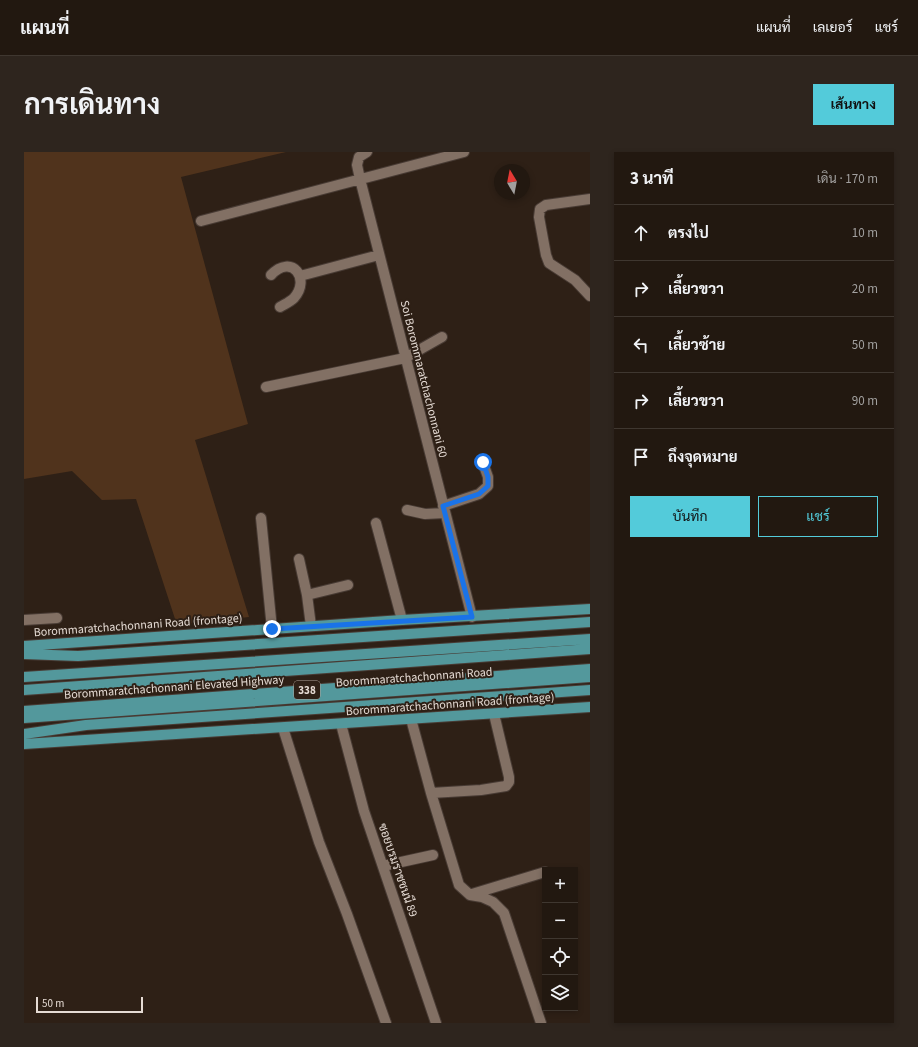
<!DOCTYPE html>
<html lang="th">
<head>
<meta charset="utf-8">
<style>
	:root { --surface:#221810; --page:#2e251e; --text:#f1f3f6; --muted:#a2a09f; --line:#3f3730; --accent:#53cbda }
	body { margin:0; font-family:"Source Sans 3",Sarabun,sans-serif; background:var(--page); color:var(--text) }
	.controls { position:absolute; right:12px; bottom:12px; display:grid; overflow:hidden; border-radius:0px; box-shadow:0 2px 6px #0003 }
	.controls button { width:36px; height:36px; display:grid; place-items:center; padding:0; border:0; border-bottom:1px solid var(--line); background:var(--surface); color:var(--text); font:20px sans-serif }
	.compass { position:absolute; left:470px; top:12px; width:36px; height:36px; border-radius:50%; background:var(--surface); box-shadow:0 2px 6px #0003; rotate:350deg }
	.scale { position:absolute; left:12px; bottom:10px; width:107px; box-sizing:border-box; padding-left:4px; border:2px solid #e5dbd4; border-top:0; font-size:11px; line-height:14px; white-space:nowrap; color:#e5dbd4; -webkit-text-stroke:3px #2e2016; paint-order:stroke }
	.stop { position:absolute; width:12px; height:12px; margin:-9px; border:3px solid #1a73e8; border-radius:50%; background:#fff }
	.stop.end { background:#1a73e8; border-color:#fff; box-shadow:0 1px 4px #0008 }
	.list { margin:0; padding:0; list-style:none }
	h2 { display:flex; justify-content:space-between; align-items:center; height:52px; margin:0; padding:0 16px; font-size:17px }
	h2 small { font-size:13px; font-weight:400; color:var(--muted) }
	.list li { display:grid; grid-template-columns:26px 1fr auto; gap:12px; align-items:center; box-sizing:border-box; height:56px; padding:0 16px; border-top:1px solid var(--line) }
	.list b { display:block; font-size:15px; white-space:nowrap }
	.list em { font-size:13px; font-style:normal; color:var(--muted) }
	.actions { display:flex; gap:8px; padding:12px 16px }
	.actions a { flex:1; padding:9px 0; border:1px solid var(--accent); border-radius:0px; text-align:center; font-size:14px; color:var(--accent) }
	.actions .main { background:var(--accent); color:#111 }
	.icon { flex:none; width:22px; height:22px; fill:none; stroke:currentColor; stroke-width:2; stroke-linecap:round; stroke-linejoin:round }
	.map { position:relative; flex:none; width:566px; height:871px; overflow:hidden; border-radius:0px }
	header { display:flex; align-items:center; gap:24px; box-sizing:border-box; height:56px; padding:0 20px; background:var(--surface); border-bottom:1px solid var(--line) }
	header strong { font-size:19px }
	nav { display:flex; gap:22px; margin-inline-start:auto; font-size:14px }
	.intro { display:flex; align-items:center; justify-content:space-between; box-sizing:border-box; height:96px; padding:0 24px }
	h1 { margin:0; font-size:28px }
	.button { padding:10px 18px; border-radius:0px; background:var(--accent); color:#111; font-size:14px; font-weight:700 }
	main { display:flex; gap:24px; padding:0 24px }
	aside { flex:1; background:var(--surface); border-radius:0px; box-shadow:0 2px 6px #0003 }
	.map>svg:first-child { display:block }
	.green { fill:#50331c }
	.lines { fill:none; stroke-linecap:round; stroke-linejoin:round }
	.minor-casing { stroke:#483b34; stroke-width:12 }
	.major-casing { stroke:#483b34; stroke-width:12 }
	.minor { stroke:#827064; stroke-width:10 }
	.major { stroke:#53989c; stroke-width:10 }
	.route { stroke:#1a73e8; stroke-width:5 }
	.labels { text-anchor:middle; stroke-width:4; stroke-linejoin:round; paint-order:stroke }
	.shield { fill:#2e2016; stroke:#aea39b; stroke-width:1 }
	.shield-label { font-size:11px; font-weight:bold; fill:#e5dbd4 }
	.street-label { font-size:12px; fill:#e5dbd4; stroke:#2e2016 }
</style>
</head>
<body>
<header>
<strong>แผนที่</strong>
<nav><a>แผนที่</a><a>เลเยอร์</a><a>แชร์</a></nav>
</header>
<div class="intro"><h1>การเดินทาง</h1><a class="button">เส้นทาง</a></div>
<main>
<div class="map">
<svg width="566" height="871" viewBox="0 0 566 871">
	<rect width="100%" height="100%" fill="#2e2016"/>
	<!-- green -->
	<path class="green" d="M 0,0 L 262,0 L 157,25 L 224,272 L 171,288 L 225,465 L 153,473 L 112,347 L 78,348 L 48,319 L 0,327 Z"/>
	<g class="lines">
		<!-- minor casing -->
		<g class="minor-casing">
			<path id="minor" d="M 343,0 L 335,5 L 333,13 L 336,27 L 448,465
				M 566,47 L 522,53 L 516,57 L 515,65 L 522,103 L 525,111 L 551,128 L 566,144
				M 177,69 L 440,0
				M 247,123 C 268,101 287,127 270,146 C 266,150 261,152 256,155
				M 276,124 L 355,103
				M 242,235 L 381,206 L 418,185
				M 419,354 L 455,342 L 464,334 L 464,325 L 459,311
				M 383,358 L 401,362 L 421,361
				M 237,366 L 248,477
				M 352,371 L 378,468
				M 275,407 L 283,443 L 287,474
				M 283,443 L 324,433
				M 0,468 L 33,466
				M 387,567 L 407,641 L 435,733 L 446,743 L 458,745 L 469,750 L 480,761 L 517,871
				M 317,572 L 340,659 L 412,871
				M 259,576 L 295,690 L 323,762 L 362,871
				M 407,641 L 457,638 L 482,634 L 485,630 L 485,625 L 470,562
				M 359,714 L 409,703
				M 448,742 L 521,720"/>
		</g>
		<!-- major casing -->
		<g class="major-casing">
			<path id="major" d="M 0,494 L 378,468 L 566,457
				M 0,502 L 54,504 L 566,470
				M 0,525 L 566,487
				M 0,538 L 566,497
				M 0,559 L 566,517
				M 0,566 L 566,525
				M 0,582 L 62,573 L 566,538
				M 0,592 L 566,555"/>
		</g>
		<!-- minor -->
		<use href="#minor" class="minor"/>
		<!-- major -->
		<use href="#major" class="major"/>
	</g>
	<g class="lines">
		<!-- route -->
		<path class="route" d="M 248,477 L 448,465 L 419,354 L 455,342 L 464,334 L 464,325 L 459,310"/>
	</g>
	<g class="labels">
		<!-- shield labels -->
		<rect class="shield" x="270" y="529" width="26" height="18" rx="3"/>
		<g class="shield-label">
			<text x="283" y="542">338</text>
		</g>
		<!-- street labels -->
		<g class="street-label">
			<text transform="translate(400 227) rotate(76)" y="4">Soi Borommaratchachonnani 60</text>
			<text transform="translate(114 473) rotate(-4)" y="4">Borommaratchachonnani Road (frontage)</text>
			<text transform="translate(390 525) rotate(-4)" y="4">Borommaratchachonnani Road</text>
			<text transform="translate(150 535) rotate(-4)" y="4">Borommaratchachonnani Elevated Highway</text>
			<text transform="translate(426 552) rotate(-4)" y="4">Borommaratchachonnani Road (frontage)</text>
			<text transform="translate(374 718) rotate(71)" y="4">ซอยบรมราชชนนี 89</text>
		</g>
	</g>
</svg>
<div class="controls">
<button>+</button>
<button>−</button>
<button><svg class="icon" aria-label="locate" viewBox="0 0 24 24"><circle cx="12" cy="12" r="6"/><path d="M12 2v4M12 18v4M2 12h4M18 12h4"/></svg></button>
<button><svg class="icon" aria-label="layers" viewBox="0 0 24 24"><path d="M12 4l9 5-9 5-9-5zM3 14l9 5 9-5"/></svg></button>
</div>
<svg class="compass" viewBox="-18 -18 36 36"><path d="M0-13l5 13h-10z" fill="#e53935"/><path d="M0 13l5-13h-10z" fill="#a2a09f"/></svg>
<div class="scale">50 m</div>
<div class="stop" style="left:459px;top:310px"></div>
<div class="stop end" style="left:248px;top:477px"></div>
</div>
<aside>
<h2>3 นาที<small>เดิน · 170 m</small></h2>
<ul class="list">
<li><svg class="icon" aria-label="ahead" viewBox="0 0 24 24"><path d="M12 20V5M6 11l6-6 6 6"/></svg><div><b>ตรงไป</b></div><em>10 m</em></li>
<li><svg class="icon" aria-label="right" viewBox="0 0 24 24"><path d="M7 20v-9h11M14 6l5 5-5 5"/></svg><div><b>เลี้ยวขวา</b></div><em>20 m</em></li>
<li><svg class="icon" aria-label="left" viewBox="0 0 24 24"><path d="M17 20v-9H6M10 6l-5 5 5 5"/></svg><div><b>เลี้ยวซ้าย</b></div><em>50 m</em></li>
<li><svg class="icon" aria-label="right" viewBox="0 0 24 24"><path d="M7 20v-9h11M14 6l5 5-5 5"/></svg><div><b>เลี้ยวขวา</b></div><em>90 m</em></li>
<li><svg class="icon" aria-label="arrive" viewBox="0 0 24 24"><path d="M6 21V4h12l-3 4 3 4H6"/></svg><div><b>ถึงจุดหมาย</b></div></li>
</ul>
<div class="actions"><a class="main">บันทึก</a><a>แชร์</a></div>
</aside>
</main>
</body>
</html>
